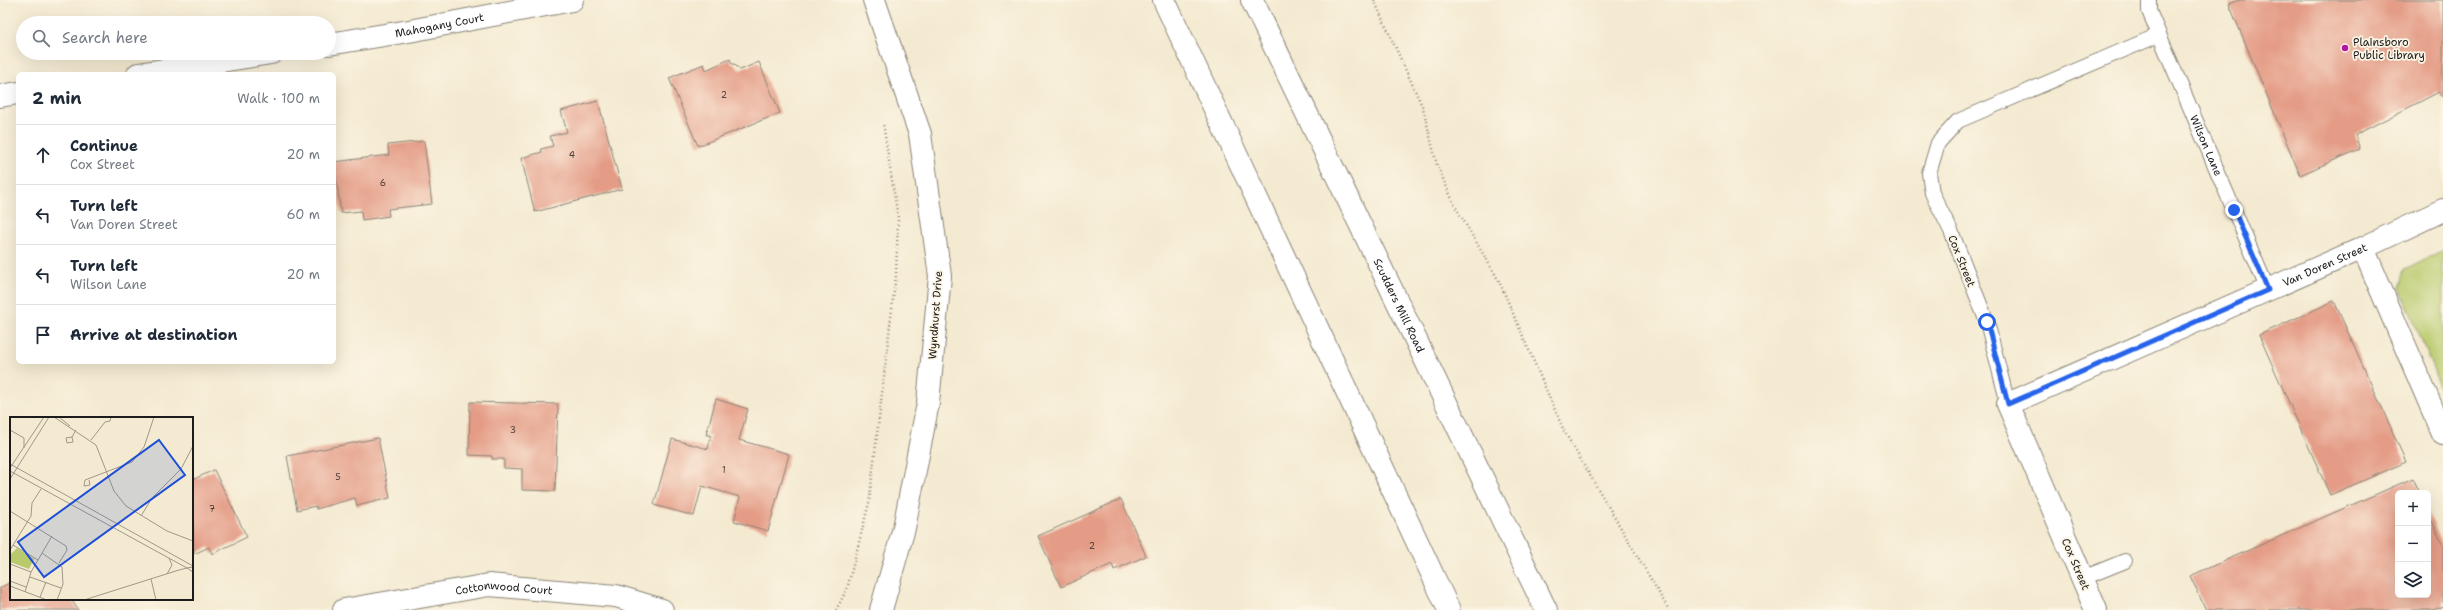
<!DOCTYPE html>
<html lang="en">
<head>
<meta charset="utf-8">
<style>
	:root { --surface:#fff; --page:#f6f6f7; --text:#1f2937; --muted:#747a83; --line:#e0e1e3 }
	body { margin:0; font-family:"Shantell Sans",sans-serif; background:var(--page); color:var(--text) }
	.controls { position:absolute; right:12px; bottom:12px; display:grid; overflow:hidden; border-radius:6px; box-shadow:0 4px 16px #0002 }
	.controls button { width:36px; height:36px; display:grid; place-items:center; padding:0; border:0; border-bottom:1px solid var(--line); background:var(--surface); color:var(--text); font:20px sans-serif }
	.stop { position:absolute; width:12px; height:12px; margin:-9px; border:3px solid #2563eb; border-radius:50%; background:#fff }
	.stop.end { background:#2563eb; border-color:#fff; box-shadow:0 1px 4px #0008 }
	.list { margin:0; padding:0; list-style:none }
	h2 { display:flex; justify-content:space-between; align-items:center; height:52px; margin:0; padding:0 16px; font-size:17px }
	h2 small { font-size:13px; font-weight:400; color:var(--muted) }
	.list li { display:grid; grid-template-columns:26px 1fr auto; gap:12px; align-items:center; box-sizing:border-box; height:60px; padding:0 16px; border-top:1px solid var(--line) }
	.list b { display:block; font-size:15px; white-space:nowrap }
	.list p { margin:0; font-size:13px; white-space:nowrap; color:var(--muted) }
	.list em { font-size:13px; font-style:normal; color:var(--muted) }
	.icon { flex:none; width:22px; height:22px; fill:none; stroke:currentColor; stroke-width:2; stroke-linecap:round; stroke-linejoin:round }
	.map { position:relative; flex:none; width:2443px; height:610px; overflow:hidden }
	.search { position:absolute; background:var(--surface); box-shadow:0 4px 16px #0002; left:16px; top:16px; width:320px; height:44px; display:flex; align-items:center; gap:10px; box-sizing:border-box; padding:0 14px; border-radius:22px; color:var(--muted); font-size:15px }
	.panel { position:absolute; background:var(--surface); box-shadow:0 4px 16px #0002; left:16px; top:72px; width:320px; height:292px; border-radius:6px }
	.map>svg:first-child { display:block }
	.green { fill:#b9ca6d; stroke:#6a7344 }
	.building { fill:#e49c86 }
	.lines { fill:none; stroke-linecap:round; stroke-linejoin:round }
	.service-casing { stroke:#888376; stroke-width:16 }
	.minor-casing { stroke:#888376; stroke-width:24 }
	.secondary-casing { stroke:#888376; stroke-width:24 }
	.path { stroke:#888376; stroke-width:2.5; stroke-dasharray:1 3; stroke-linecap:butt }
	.service { stroke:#fff; stroke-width:14 }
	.minor { stroke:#fff; stroke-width:22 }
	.secondary { stroke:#fff; stroke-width:22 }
	.route { stroke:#2563eb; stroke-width:5 }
	.poi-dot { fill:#b5179e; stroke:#fcf5e5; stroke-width:1.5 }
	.labels { text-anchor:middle; stroke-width:3.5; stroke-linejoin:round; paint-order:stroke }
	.number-label { font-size:9px; fill:#4e3c36 }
	.street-label { font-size:11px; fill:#1c1c1c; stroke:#fcf5e5 }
	.poi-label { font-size:11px; fill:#1c1c1c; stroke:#fcf5e5; text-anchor:start }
	.inset-road { fill:none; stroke:#9e9889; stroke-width:1 }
	.view { fill:#1d4ed8; fill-opacity:0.15; stroke:#1d4ed8; stroke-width:2 }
	.inset-edge { fill:none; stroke:#1c1c1c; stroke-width:2 }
</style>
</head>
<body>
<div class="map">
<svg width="2443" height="610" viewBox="0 0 2443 610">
	<rect width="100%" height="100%" fill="#fcf5e5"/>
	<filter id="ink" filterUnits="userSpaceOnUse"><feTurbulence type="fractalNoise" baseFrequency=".025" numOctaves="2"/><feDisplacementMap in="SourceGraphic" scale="8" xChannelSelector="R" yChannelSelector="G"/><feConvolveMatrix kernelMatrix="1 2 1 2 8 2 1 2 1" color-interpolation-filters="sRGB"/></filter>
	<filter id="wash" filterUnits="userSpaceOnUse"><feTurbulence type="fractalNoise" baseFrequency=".012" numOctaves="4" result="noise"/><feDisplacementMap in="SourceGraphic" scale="16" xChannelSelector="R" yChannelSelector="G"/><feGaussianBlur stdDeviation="0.9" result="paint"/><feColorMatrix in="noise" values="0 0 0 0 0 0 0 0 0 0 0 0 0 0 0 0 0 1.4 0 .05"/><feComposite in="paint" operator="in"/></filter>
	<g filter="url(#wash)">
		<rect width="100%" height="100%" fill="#f4ead1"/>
		<!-- green -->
		<path class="green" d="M 2443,250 L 2443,394 L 2400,287 L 2405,269 Z"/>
		<g id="blocks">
			<!-- building -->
			<path class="building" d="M 2240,0 L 2443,0 L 2443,98 L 2439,92 L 2355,135 L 2360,149 L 2300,175 L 2229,4 Z
				M 730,59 L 732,64 L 734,64 L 740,70 L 759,62 L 780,113 L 698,146 L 669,78 L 704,64 L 706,70 Z
				M 598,101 L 622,189 L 535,212 L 521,158 L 542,152 L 541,149 L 553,146 L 550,136 L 567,132 L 561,111 Z
				M 424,141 L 432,204 L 388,209 L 389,216 L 362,220 L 361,211 L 341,213 L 334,162 L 389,155 L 388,145 Z
				M 2334,301 L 2406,462 L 2330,495 L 2259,335 Z
				M 716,399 L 748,409 L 739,440 L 789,454 L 768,531 L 734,521 L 740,497 L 702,486 L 694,516 L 654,505 L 672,439 L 708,449 L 711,435 L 706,435 Z
				M 470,402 L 558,404 L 555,491 L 522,490 L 522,469 L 504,468 L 504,459 L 492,459 L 492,456 L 469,455 Z
				M 378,438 L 390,498 L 357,506 L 355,498 L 316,509 L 316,506 L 297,510 L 287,456 Z
				M 214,470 L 247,537 L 212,554 L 209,547 L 194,554 L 192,480 Z
				M 2413,478 L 2420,493 L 2398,493 L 2398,595 L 2428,595 L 2428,512 L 2443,546 L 2443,606 L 2433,610 L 2206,610 L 2190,576 Z
				M 1121,499 L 1146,556 L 1114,570 L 1112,564 L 1061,587 L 1038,536 Z
				M 9,583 L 11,599 L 71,599 L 78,610 L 0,610 L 0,588 Z"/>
		</g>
	</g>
	<g filter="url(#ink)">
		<use href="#blocks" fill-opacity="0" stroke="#888376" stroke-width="1"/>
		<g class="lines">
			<!-- service casing -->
			<g class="service-casing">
				<g id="service">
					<path id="s1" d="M 2149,0 L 2149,11 L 2268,290"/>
					<path d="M 2008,404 L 1987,322 L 1951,231 L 1932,193 L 1929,173 L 1938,143 L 1958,121 L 2159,35"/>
					<path d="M 2083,578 L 2125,561"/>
				</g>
			</g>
			<!-- minor casing -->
			<g class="minor-casing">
				<g id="minor">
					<path d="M 874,0 L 920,134 L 940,276 L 928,403 L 904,528 L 881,610"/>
					<path id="s2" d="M 329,44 L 409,31 L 572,0"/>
					<path d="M 138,74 L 271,53"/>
					<path d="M 0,96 L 18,93"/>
					<path d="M 2363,248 L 2443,434"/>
					<path id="s3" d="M 344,610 L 489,585 L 616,596 L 662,610"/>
					<path id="s4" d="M 2096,610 L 2008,404 L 2363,248 L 2443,210"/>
				</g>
			</g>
			<!-- secondary casing -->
			<g class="secondary-casing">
				<g id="secondary">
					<path d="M 1164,0 L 1449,610"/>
					<path id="s5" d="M 1252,0 L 1546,610"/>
				</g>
			</g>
			<!-- path -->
			<path class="path" d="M 1374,0 L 1423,108 L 1437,165 L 1455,206 L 1499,281 L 1564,431 L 1669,610
				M 836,610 L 847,589 L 869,503 L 896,275 L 898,218 L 883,123"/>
			<!-- service -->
			<use href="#service" class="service"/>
			<!-- minor -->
			<use href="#minor" class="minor"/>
			<!-- secondary -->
			<use href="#secondary" class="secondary"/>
		</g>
	</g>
	<g class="lines" filter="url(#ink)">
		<!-- route -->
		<path class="route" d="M 1987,322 L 2008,404 L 2268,290 L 2234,210"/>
	</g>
	<!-- markers -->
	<circle class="poi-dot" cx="2345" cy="48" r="4"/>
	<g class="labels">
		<!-- number labels -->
		<g class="number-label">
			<text x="724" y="98">2</text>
			<text x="572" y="158">4</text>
			<text x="383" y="186">6</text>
			<text x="513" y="433">3</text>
			<text x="724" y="473">1</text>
			<text x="338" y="480">5</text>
			<text x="212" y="512">7</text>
			<text x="1092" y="549">2</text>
		</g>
		<!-- street labels -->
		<g class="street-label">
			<text dy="4" stroke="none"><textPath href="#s2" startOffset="112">Mahogany Court</textPath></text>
			<text dy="4" stroke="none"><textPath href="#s1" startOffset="157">Wilson Lane</textPath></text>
			<text transform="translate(1962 261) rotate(68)" y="4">Cox Street</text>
			<text dy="4" stroke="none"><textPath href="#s4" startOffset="570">Van Doren Street</textPath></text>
			<text dy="4" stroke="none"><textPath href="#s5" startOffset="339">Scudders Mill Road</textPath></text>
			<text transform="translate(935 315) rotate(-86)" y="4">Wyndhurst Drive</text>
			<text transform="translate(2076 564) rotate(67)" y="4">Cox Street</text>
			<text dy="4" stroke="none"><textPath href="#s3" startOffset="162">Cottonwood Court</textPath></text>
		</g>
		<!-- poi labels -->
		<g class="poi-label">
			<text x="2353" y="46">Plainsboro<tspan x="2353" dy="13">Public Library</tspan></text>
		</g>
	</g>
	<!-- overview -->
	<g transform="translate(10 417)">
		<rect width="183" height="183" fill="#f4ead1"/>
		<path d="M 7,131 L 24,142 L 19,152 L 0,145 L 0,138 Z" fill="#b9ca6d"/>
		<path class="inset-road" d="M 44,0 L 86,28 L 104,74 L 116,89 L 157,114 L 183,124M 49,0 L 60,9M 0,13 L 14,21 L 14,31M 62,20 L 63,25 L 57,26 L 56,21 L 62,20 L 66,13M 81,23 L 95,5 L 100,4 L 101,0M 0,47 L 183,149M 0,51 L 34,0M 0,54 L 177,151 L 183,150M 0,62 L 39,0M 79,63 L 80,68 L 74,69 L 75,63 L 122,45 L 134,30 L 144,0M 0,94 L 56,129 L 57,133 L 49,146M 131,99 L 142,81 L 171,52 L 183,29M 3,128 L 28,143M 0,133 L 21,99 L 22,86 L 31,72M 32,136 L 52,150 L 53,167 L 47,183M 0,147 L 21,155M 157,157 L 162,148 L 159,141M 20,160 L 51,171M 141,162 L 146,183M 0,164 L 16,170M 0,169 L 37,183M 15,175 L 21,155 L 42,119M 30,180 L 36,165M 74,183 L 169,153 L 177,151 L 183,155"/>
		<path class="view" d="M 149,23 L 175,58 L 34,160 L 8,125 Z"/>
		<rect width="183" height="183" class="inset-edge"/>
	</g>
</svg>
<div class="controls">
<button>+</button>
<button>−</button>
<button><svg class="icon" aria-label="layers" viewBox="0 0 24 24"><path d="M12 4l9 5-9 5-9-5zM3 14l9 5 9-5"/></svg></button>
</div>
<div class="stop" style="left:1987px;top:322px"></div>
<div class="stop end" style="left:2234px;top:210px"></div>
<div class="search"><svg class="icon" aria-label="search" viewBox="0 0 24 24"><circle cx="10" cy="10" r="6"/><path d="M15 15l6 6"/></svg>Search here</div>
<section class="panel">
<h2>2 min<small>Walk · 100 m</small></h2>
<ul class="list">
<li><svg class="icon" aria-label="ahead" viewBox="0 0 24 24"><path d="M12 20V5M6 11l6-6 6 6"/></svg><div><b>Continue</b><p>Cox Street</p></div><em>20 m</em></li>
<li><svg class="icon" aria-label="left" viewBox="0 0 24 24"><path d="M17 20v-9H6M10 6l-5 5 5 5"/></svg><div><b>Turn left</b><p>Van Doren Street</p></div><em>60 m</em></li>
<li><svg class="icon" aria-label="left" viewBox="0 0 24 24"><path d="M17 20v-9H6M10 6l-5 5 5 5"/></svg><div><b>Turn left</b><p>Wilson Lane</p></div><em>20 m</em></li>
<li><svg class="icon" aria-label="arrive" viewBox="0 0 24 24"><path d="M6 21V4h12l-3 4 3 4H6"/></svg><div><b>Arrive at destination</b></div></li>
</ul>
</section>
</div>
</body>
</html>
